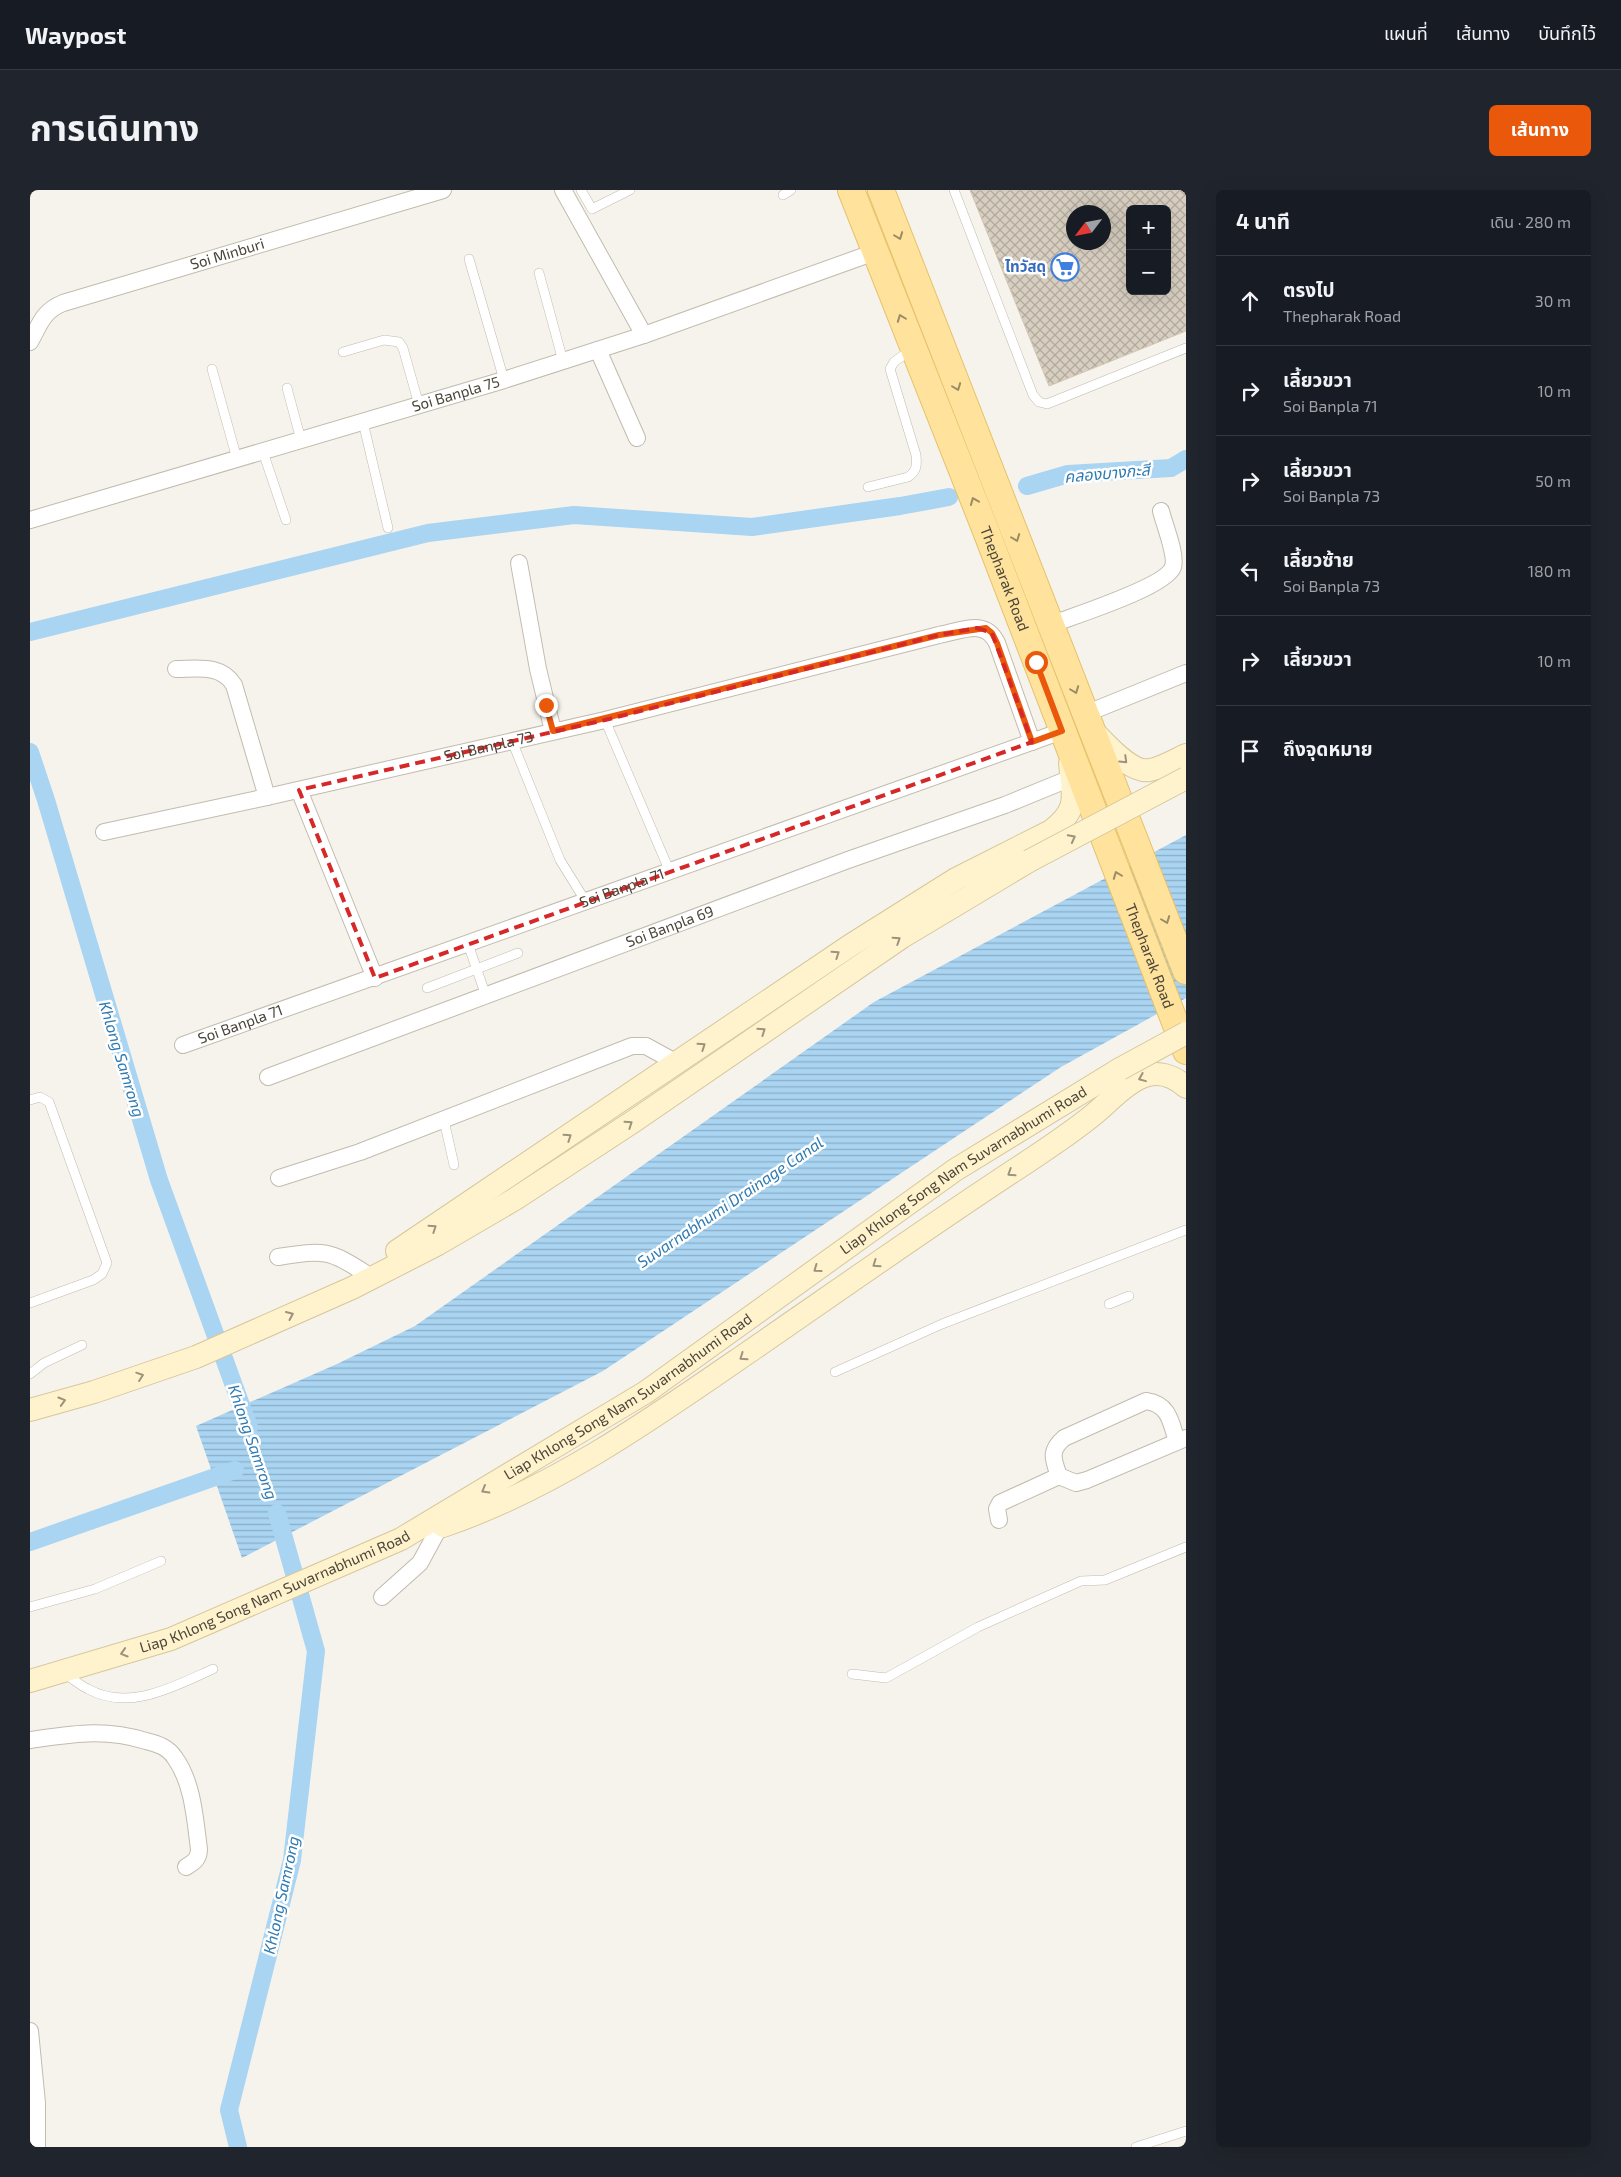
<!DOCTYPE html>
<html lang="th">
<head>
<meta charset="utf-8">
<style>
	:root { --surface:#171b24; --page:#20242c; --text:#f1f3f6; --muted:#9ea1a6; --line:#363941; --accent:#ea580c }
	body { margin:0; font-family:"Exo 2","Noto Sans Thai",sans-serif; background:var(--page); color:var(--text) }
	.controls { position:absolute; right:15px; top:15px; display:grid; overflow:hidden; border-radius:8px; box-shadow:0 5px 20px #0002 }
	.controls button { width:45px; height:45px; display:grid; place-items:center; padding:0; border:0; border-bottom:1px solid var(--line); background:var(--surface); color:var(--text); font:25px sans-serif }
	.compass { position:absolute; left:1036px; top:15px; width:45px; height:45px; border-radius:50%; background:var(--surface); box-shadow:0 5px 20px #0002; rotate:238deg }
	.stop { position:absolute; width:15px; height:15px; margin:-11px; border:4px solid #ea580c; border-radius:50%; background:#fff }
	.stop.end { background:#ea580c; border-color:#fff; box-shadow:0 1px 5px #0008 }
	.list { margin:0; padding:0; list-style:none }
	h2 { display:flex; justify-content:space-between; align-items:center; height:65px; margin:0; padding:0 20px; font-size:21px }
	h2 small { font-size:16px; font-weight:400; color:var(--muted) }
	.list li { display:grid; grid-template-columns:32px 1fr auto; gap:15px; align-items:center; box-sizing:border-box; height:90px; padding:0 20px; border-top:1px solid var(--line) }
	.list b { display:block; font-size:19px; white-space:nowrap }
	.list p { margin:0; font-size:16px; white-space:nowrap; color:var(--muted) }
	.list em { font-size:16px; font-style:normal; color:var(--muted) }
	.icon { flex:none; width:28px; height:28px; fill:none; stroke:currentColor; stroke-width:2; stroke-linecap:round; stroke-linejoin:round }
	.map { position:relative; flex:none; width:1156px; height:1957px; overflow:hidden; border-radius:8px }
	header { display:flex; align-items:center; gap:30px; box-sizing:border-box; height:70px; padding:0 25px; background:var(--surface); border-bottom:1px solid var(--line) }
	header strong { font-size:24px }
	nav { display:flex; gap:28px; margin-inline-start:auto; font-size:18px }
	.intro { display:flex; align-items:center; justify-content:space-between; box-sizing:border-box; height:120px; padding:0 30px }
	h1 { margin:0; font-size:35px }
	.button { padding:12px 22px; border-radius:8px; background:var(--accent); color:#fff; font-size:18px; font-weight:700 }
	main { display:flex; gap:30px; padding:0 30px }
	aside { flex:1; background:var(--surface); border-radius:8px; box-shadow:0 5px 20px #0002 }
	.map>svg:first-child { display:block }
	.water { fill:url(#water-rules) }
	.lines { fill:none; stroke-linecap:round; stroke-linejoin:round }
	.canal { stroke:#a9d4f2; stroke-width:18 }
	.building { fill:url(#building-cross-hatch); stroke:#d3c7b4; fill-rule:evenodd; filter:url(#shadow) }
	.service-casing { stroke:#c2bbae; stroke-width:10 }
	.minor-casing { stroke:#c2bbae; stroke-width:18 }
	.secondary-casing { stroke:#d6c79b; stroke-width:24 }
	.primary-casing { stroke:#e6c16a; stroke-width:28 }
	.service { stroke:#fff; stroke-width:9 }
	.minor { stroke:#fff; stroke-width:16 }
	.secondary { stroke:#fff3cd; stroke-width:22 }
	.primary { stroke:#ffe39c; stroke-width:26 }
	.secondary-bridge-casing { stroke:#d6c79b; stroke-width:24; stroke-linecap:butt }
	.secondary-bridge { stroke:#fff3cd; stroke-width:22 }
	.oneway { stroke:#9c8c66 }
	.oneway2 { stroke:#9c937c }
	.route { stroke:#ea580c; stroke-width:6 }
	.marked { fill:none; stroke:#d62828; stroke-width:4; stroke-dasharray:10 6; stroke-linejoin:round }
	.labels { text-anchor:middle; stroke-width:5; stroke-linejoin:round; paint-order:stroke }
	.street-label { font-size:15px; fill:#4b4439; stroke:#fff }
	.shop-label { font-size:15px; font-weight:bold; fill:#366cbe; stroke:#fff; text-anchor:end }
	.water-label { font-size:16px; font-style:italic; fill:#2e7ab2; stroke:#fff }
</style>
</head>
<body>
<header>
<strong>Waypost</strong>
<nav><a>แผนที่</a><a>เส้นทาง</a><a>บันทึกไว้</a></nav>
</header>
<div class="intro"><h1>การเดินทาง</h1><a class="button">เส้นทาง</a></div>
<main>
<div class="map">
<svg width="1156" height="1957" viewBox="0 0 1156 1957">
	<defs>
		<pattern id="water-rules" width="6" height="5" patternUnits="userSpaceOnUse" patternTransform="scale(1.25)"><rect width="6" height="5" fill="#a9d4f2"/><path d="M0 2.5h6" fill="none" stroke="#8caec5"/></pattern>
		<pattern id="building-cross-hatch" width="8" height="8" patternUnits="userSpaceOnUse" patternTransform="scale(1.25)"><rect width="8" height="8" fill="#d8cfc1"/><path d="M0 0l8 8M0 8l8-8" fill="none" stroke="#b1aa9e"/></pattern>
		<filter id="shadow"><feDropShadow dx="4.5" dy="-4.5" stdDeviation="0" flood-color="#0004"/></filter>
	</defs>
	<rect width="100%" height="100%" fill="#f6f3ec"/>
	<!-- water -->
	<path class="water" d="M 1156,645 L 1156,808 L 1031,877 L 573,1181 L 212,1368 L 166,1236 L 307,1174 L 385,1136 L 844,812 Z"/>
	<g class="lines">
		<!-- canal -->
		<path class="canal" d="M 997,296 L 1038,284 L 1141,278 L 1156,269
			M 0,442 L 398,343 L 544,325 L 722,337 L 870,316 L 919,307
			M 0,562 L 16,610 L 129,990 L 219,1237
			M 0,1352 L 205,1280
			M 208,1957 L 199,1920 L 262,1670 L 286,1461 L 247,1323"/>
	</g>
	<!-- building -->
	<path class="building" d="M 940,0 L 1156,0 L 1156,141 L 1019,196 ZM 1100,19 L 1137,19 L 1137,101 L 1100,101 ZM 1044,22 L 1074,22 L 1074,52 L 1044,52 Z"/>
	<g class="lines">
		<!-- service casing -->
		<g class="service-casing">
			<path id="service" d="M 551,0 L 562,19 L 600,0
				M 924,0 L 1003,205 L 1009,212 L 1017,214 L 1156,158
				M 753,5 L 761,0
				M 439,69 L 474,190
				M 509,83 L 533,171
				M 313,162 L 354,150 L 369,152 L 373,158 L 389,215
				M 182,179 L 207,269
				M 257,198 L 271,250
				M 333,232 L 358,338
				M 233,262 L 256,330
				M 838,297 L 878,287 C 887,281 887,275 886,265 L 860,179 L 864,172 L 882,159
				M 575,530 L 640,682
				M 482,551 L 530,670 L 556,712
				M 438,754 L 456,806
				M 397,798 L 488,763
				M 0,910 L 10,907 L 19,912 L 77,1073 L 72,1084 L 63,1090 L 0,1113
				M 414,930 L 424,975
				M 1079,1114 L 1099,1106
				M 805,1182 L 912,1134 L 1156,1040
				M 0,1184 L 14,1173 L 52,1155
				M 0,1417 L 65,1399 L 131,1371
				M 35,1484 C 43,1489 50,1495 58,1499 C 99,1522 145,1496 183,1479
				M 822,1484 L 856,1488 L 948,1437 L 1051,1391 L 1075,1390 L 1156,1357
				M 1106,1957 L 1156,1941"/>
		</g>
		<!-- minor casing -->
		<g class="minor-casing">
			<g id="minor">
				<path d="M 533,0 L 614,145"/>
				<path id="s1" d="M 0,152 C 10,134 13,121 33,113 L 413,0"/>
				<path d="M 568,160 L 607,248"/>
				<path id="s2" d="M 0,330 L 474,190 L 614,145 L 845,62"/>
				<path d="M 489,373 L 508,479 L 523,541"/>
				<path d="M 1020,435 C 1043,426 1136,397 1143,377 C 1147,365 1134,334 1131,321"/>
				<path d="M 146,479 C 168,479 191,474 204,495 L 237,607"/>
				<path d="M 1055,524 L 1156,483"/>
				<path d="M 269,600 L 345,788"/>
				<path id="s3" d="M 74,642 L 237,607 L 575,530 L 909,445 C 932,441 955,428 967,453 L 1002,552"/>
				<path id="s4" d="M 153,855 L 1032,541"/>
				<path id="s5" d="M 238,887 L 818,670 L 975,615 L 1041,588"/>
				<path d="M 249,988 L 330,962 L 602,856 L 616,856 L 647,873"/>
				<path d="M 248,1067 C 294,1060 298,1059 338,1085"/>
				<path d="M 1147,1252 C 1141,1232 1139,1214 1116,1211 L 1034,1248 C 1019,1261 1023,1269 1029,1286 L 1046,1293 L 1057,1290 L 1156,1248"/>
				<path d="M 969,1330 L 967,1319 L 970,1313 L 1029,1286"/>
				<path d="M 352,1407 L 390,1373 L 409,1338"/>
				<path d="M 0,1550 C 43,1544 74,1538 116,1551 C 128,1554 138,1557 145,1568 C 163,1593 165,1629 169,1659 C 169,1669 164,1672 156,1677"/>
				<path d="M 0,1841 L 7,1913 L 7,1957"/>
			</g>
		</g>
		<!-- secondary casing -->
		<g class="secondary-casing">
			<g id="secondary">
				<path d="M 1061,539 C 1075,552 1100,584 1120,580 C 1132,578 1145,570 1156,565"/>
				<path d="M 367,1061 L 821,755 L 926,689 L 1021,641 C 1050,619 1043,606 1040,573"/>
				<path d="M 0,1220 L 64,1202 L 166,1167 L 322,1098 L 408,1054 L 485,1009 L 604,931 L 872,747 L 999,671"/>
				<path d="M 413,1336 C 522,1299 619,1231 713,1166 C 806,1102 899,1036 994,974 C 1018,958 1041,943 1063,925 C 1078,913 1094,894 1112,887 C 1128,880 1144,886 1156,897"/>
				<path id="s6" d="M 0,1491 L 141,1449 L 371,1349 L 616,1202 L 925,980 L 1090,879"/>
			</g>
		</g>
		<!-- primary casing -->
		<g class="primary-casing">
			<g id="primary">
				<path id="s7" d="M 821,0 L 956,341 L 1156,861"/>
				<path d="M 851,0 L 1156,781"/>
			</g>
		</g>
		<!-- service -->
		<use href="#service" class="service"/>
		<!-- minor -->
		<use href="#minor" class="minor"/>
		<!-- secondary -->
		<use href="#secondary" class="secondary"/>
		<!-- primary -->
		<use href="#primary" class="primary"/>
		<!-- secondary-bridge casing -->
		<g class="secondary-bridge-casing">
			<path id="secondary-bridge" d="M 999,671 L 1156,588
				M 1090,879 L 1156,843"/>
		</g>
		<!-- secondary-bridge -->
		<use href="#secondary-bridge" class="secondary-bridge"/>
	</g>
	<!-- one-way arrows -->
	<defs><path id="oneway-chevron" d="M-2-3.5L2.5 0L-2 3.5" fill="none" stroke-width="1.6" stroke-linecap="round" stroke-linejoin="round" transform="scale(1.25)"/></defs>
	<g class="oneway">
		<use href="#oneway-chevron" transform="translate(869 46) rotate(69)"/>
		<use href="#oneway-chevron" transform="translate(871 128) rotate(-111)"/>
		<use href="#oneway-chevron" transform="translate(927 197) rotate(69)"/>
		<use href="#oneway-chevron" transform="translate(944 311) rotate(-112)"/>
		<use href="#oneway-chevron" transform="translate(986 348) rotate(69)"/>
		<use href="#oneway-chevron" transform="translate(1045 500) rotate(69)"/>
		<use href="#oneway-chevron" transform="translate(1087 685) rotate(-111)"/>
		<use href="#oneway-chevron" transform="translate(1136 730) rotate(69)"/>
	</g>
	<g class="oneway2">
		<use href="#oneway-chevron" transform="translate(1094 570) rotate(44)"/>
		<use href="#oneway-chevron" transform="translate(1042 648) rotate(-28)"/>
		<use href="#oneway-chevron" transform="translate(867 750) rotate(-33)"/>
		<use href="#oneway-chevron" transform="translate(806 764) rotate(-34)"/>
		<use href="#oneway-chevron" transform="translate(732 841) rotate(-35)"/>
		<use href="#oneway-chevron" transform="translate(672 856) rotate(-34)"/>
		<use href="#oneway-chevron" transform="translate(1112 888) rotate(158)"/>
		<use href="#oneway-chevron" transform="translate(599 934) rotate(-34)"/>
		<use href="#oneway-chevron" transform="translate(538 947) rotate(-34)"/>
		<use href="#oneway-chevron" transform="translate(981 983) rotate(147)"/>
		<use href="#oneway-chevron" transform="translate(403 1038) rotate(-34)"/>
		<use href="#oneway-chevron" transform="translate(846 1074) rotate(145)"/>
		<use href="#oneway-chevron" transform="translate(787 1079) rotate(144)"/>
		<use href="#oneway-chevron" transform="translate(260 1125) rotate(-24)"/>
		<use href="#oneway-chevron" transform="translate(713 1167) rotate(145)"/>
		<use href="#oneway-chevron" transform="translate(110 1186) rotate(-19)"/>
		<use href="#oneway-chevron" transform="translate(32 1211) rotate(-16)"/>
		<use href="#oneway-chevron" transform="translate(455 1300) rotate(150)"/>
		<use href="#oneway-chevron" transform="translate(94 1463) rotate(163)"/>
	</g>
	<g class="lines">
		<!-- route -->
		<path class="route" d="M 516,515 L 523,541 L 909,445 L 956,438 L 962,443 L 967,453 L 1002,552 L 1032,541 L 1006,472"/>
	</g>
	<!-- marked area -->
	<path class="marked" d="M 947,438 L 962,443 L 1002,552 L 345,788 L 269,600 L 575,530 L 909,445 Z"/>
	<!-- icons -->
	<defs>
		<g id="supermarket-ring" transform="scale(1.4375)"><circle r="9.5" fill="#fff" stroke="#3f7fe0" stroke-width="1.5"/><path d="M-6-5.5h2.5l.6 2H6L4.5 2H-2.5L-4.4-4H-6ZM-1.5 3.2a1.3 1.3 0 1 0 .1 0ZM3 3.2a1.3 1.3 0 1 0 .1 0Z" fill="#3f7fe0"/></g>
	</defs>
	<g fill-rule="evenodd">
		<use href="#supermarket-ring" x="1035" y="77"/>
	</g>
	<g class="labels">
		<!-- street labels -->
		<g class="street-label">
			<text dy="5" stroke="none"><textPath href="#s1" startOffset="224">Soi Minburi</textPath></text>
			<text dy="5" stroke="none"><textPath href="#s2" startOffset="444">Soi Banpla 75</textPath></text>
			<text dy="5" stroke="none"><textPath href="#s7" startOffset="418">Thepharak Road</textPath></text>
			<text dy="5" stroke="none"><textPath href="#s3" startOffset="394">Soi Banpla 73</textPath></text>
			<text dy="5" stroke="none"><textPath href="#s4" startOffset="466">Soi Banpla 71</textPath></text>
			<text dy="5" stroke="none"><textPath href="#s5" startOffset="429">Soi Banpla 69</textPath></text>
			<text dy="5" stroke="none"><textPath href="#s7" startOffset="822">Thepharak Road</textPath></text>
			<text dy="5" stroke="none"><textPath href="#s4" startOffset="61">Soi Banpla 71</textPath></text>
			<text dy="5" stroke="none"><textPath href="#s6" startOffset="1071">Liap Khlong Song Nam Suvarnabhumi Road</textPath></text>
			<text dy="5" stroke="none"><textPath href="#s6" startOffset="666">Liap Khlong Song Nam Suvarnabhumi Road</textPath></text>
			<text dy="5" stroke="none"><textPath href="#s6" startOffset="261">Liap Khlong Song Nam Suvarnabhumi Road</textPath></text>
		</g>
		<!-- shop labels -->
		<g class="shop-label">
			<text x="1016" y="82">ไทวัสดุ</text>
		</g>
		<!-- water labels -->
		<g class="water-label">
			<text transform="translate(1077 283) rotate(-5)" y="6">คลองบางกะสี</text>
			<text transform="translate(92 869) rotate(73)" y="6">Khlong Samrong</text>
			<text transform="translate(700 1012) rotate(-34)" y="6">Suvarnabhumi Drainage Canal</text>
			<text transform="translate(223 1252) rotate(71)" y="6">Khlong Samrong</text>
			<text transform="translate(251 1705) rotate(-78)" y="6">Khlong Samrong</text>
		</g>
	</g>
</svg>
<div class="controls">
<button>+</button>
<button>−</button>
</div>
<svg class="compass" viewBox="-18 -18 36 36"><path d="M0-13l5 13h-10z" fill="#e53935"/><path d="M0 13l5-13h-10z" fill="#9ea1a6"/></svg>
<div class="stop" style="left:1006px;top:472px"></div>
<div class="stop end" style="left:516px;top:515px"></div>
</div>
<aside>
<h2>4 นาที<small>เดิน · 280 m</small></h2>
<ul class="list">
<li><svg class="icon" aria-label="ahead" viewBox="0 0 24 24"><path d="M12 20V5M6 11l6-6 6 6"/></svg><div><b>ตรงไป</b><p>Thepharak Road</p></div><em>30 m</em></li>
<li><svg class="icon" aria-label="right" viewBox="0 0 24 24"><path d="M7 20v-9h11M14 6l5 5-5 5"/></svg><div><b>เลี้ยวขวา</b><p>Soi Banpla 71</p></div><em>10 m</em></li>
<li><svg class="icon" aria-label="right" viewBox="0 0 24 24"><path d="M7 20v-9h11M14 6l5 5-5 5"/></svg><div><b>เลี้ยวขวา</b><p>Soi Banpla 73</p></div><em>50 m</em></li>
<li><svg class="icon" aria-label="left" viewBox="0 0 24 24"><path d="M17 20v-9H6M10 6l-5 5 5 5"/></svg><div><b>เลี้ยวซ้าย</b><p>Soi Banpla 73</p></div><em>180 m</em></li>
<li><svg class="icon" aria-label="right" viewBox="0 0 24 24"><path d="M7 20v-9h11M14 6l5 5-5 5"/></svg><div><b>เลี้ยวขวา</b></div><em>10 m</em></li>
<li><svg class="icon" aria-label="arrive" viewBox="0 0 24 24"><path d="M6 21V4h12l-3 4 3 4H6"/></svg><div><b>ถึงจุดหมาย</b></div></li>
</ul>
</aside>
</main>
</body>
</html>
